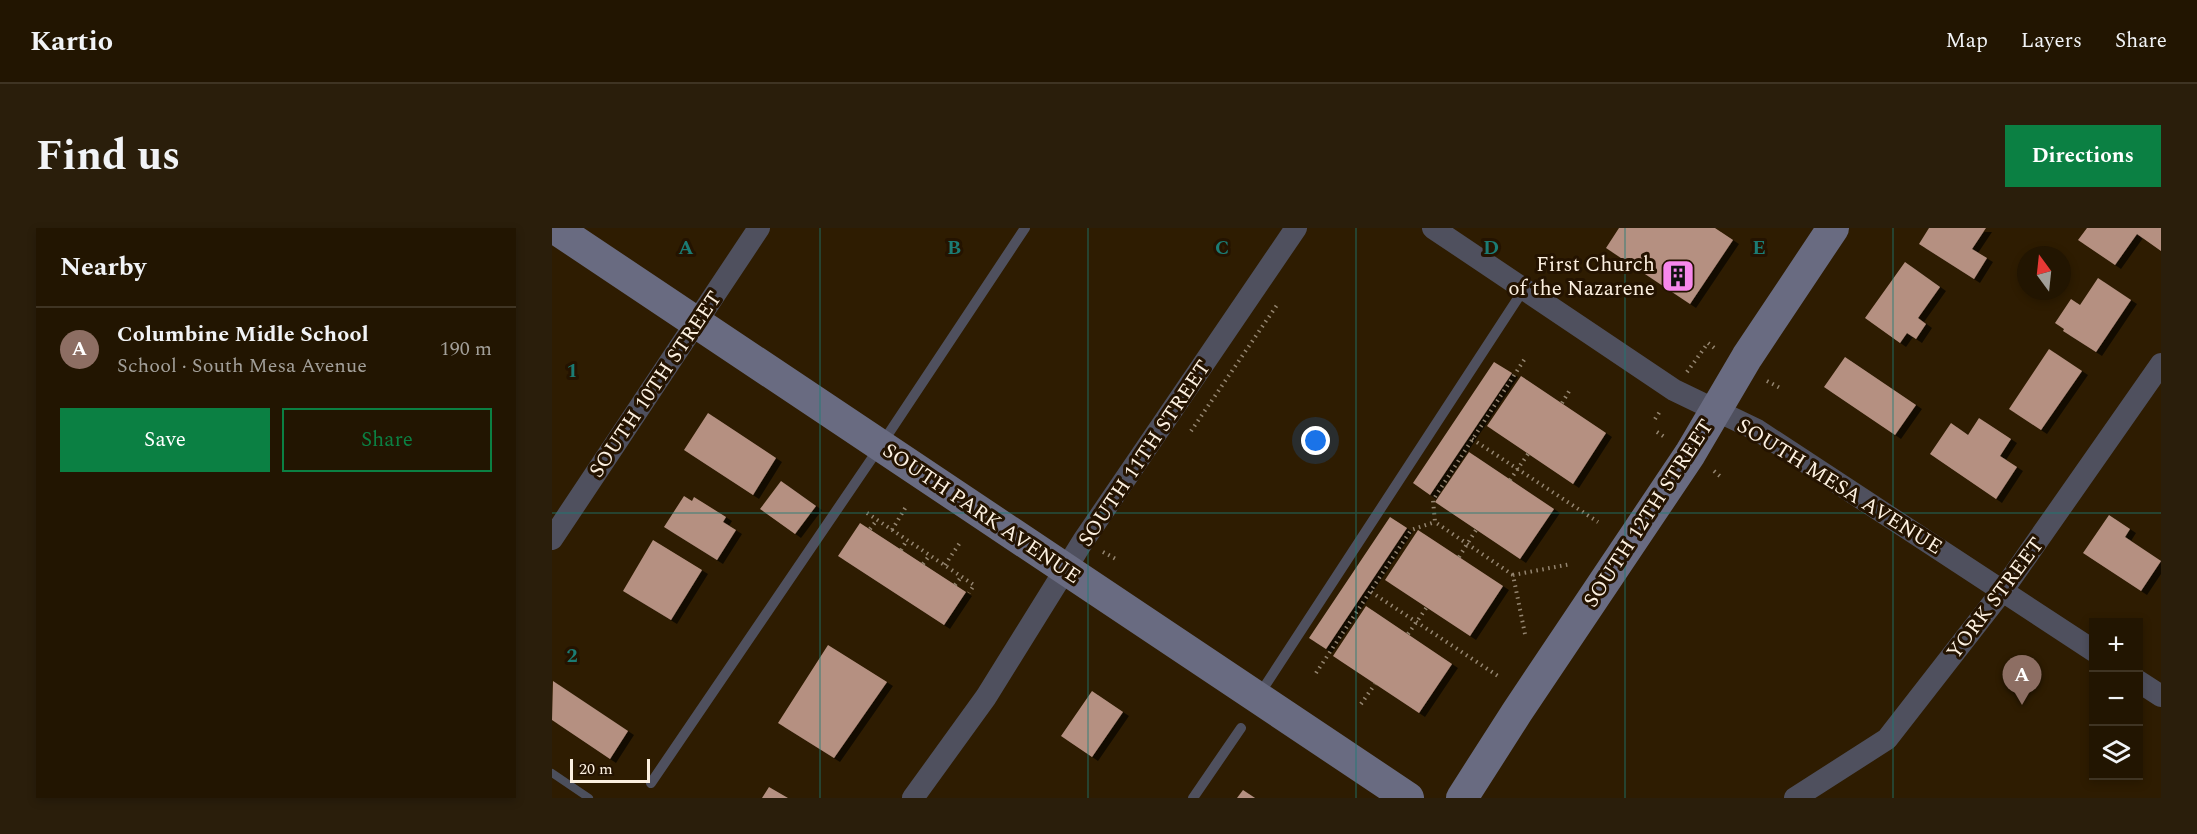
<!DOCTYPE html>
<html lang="en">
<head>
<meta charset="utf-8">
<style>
	:root { --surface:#221501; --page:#2a1e0b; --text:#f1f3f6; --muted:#a29f99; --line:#3f3423; --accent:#0b8043 }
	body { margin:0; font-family:Spectral,serif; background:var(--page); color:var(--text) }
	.controls { position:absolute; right:18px; bottom:18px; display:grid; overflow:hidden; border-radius:0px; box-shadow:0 3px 9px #0003 }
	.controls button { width:54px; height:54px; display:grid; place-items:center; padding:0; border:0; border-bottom:2px solid var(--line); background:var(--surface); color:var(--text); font:30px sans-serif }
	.compass { position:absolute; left:1465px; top:18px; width:54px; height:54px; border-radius:50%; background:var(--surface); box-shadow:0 3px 9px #0003; rotate:345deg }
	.scale { position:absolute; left:18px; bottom:15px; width:80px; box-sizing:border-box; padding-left:6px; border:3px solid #fcf0e0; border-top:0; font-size:16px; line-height:21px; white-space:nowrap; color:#fcf0e0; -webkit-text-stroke:4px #241300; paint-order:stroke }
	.you { position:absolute; left:764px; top:213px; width:21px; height:21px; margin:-15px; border:4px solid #fff; border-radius:50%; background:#1a73e8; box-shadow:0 0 0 9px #1a73e833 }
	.badge { display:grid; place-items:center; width:39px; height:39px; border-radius:50%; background:var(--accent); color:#fff; font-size:20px; font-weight:700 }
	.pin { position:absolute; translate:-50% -50px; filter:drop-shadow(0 2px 3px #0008) }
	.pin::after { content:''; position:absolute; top:32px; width:21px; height:18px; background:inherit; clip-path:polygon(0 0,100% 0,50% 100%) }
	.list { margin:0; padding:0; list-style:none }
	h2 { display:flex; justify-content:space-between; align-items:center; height:78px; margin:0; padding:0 24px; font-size:26px }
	h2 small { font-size:20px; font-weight:400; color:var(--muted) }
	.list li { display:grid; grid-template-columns:39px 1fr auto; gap:18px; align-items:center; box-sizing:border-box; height:84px; padding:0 24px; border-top:2px solid var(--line) }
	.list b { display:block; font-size:22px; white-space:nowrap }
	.list p { margin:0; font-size:20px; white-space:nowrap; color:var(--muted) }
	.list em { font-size:20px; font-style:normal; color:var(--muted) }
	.actions { display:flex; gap:12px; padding:18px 24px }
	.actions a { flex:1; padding:14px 0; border:2px solid var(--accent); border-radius:0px; text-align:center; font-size:21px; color:var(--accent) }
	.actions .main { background:var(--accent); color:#fff }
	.icon { flex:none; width:33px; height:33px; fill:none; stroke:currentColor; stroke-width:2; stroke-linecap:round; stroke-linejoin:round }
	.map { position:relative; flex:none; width:1609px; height:570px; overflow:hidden; border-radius:0px }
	header { display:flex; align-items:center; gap:36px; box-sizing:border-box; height:84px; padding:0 30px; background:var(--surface); border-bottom:2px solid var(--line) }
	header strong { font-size:28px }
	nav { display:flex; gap:33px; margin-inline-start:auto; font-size:21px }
	.intro { display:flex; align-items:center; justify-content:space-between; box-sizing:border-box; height:144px; padding:0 36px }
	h1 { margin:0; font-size:42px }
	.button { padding:15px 27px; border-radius:0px; background:var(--accent); color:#fff; font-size:21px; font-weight:700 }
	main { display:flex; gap:36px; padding:0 36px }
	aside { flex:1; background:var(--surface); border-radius:0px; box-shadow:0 3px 9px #0003 }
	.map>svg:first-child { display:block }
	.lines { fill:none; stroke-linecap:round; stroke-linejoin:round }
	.stream { stroke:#4c4f5c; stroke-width:8 }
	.building { fill:#b59081; filter:url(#shadow) }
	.path { stroke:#948570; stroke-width:4; stroke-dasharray:1.5 4.5; stroke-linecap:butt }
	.lane { stroke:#4f505e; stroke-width:10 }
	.street { stroke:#4f505e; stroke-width:22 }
	.secondary { stroke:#696b81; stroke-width:32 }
	.grid { fill:none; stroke:#1b7c74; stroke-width:1.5; stroke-opacity:0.55 }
	.labels { text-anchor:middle; stroke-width:6; stroke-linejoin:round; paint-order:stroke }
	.poi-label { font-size:21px; fill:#fcf0e0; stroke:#241300; text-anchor:end }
	.street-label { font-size:21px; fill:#fcf0e0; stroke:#241300 }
	.grid-label { font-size:20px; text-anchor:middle; font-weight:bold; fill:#1b7c74; stroke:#241300; stroke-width:6; stroke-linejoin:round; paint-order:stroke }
</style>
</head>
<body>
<header>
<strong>Kartio</strong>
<nav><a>Map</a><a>Layers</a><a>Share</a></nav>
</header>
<div class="intro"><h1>Find us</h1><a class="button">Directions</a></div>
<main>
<aside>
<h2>Nearby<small></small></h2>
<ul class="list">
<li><span class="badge" style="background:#8d6e63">A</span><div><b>Columbine Midle School</b><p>School · South Mesa Avenue</p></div><em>190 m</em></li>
</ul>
<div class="actions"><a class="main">Save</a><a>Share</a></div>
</aside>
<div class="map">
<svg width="1609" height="570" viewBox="0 0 1609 570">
	<defs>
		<filter id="shadow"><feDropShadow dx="6" dy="4" stdDeviation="0" flood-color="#0009"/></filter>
	</defs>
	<rect width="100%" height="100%" fill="#2e1c01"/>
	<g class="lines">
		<!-- stream -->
		<path class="stream" d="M 0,545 L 37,570"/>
	</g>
	<!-- building -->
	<path class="building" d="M 1067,0 L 1163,0 L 1181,12 L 1138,76 L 1054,20 Z
		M 1377,0 L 1434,0 L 1420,21 L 1435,30 L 1422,51 L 1367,16 Z
		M 1535,0 L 1609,0 L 1609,23 L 1585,6 L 1563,37 L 1526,12 Z
		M 1353,34 L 1388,59 L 1366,90 L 1374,96 L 1364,111 L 1355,105 L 1348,115 L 1313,90 Z
		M 1546,50 L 1579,72 L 1544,124 L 1511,103 L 1512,101 L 1503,95 L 1519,71 L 1528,77 Z
		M 1497,121 L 1530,143 L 1489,202 L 1457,181 Z
		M 1293,129 L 1364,177 L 1343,207 L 1272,159 Z
		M 942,134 L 960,145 L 878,267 L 861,255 Z
		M 969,148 L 1054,205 L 1021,256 L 935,198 Z
		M 156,185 L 224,230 L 201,267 L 132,222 Z
		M 1427,190 L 1459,211 L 1448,228 L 1465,239 L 1444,271 L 1378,226 L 1399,195 L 1416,207 Z
		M 917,224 L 1002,281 L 968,331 L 883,274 Z
		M 229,253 L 264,278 L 243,306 L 208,281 Z
		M 132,268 L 140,273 L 142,269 L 174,289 L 171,294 L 184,302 L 165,332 L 112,299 Z
		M 1557,287 L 1578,301 L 1573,309 L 1609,333 L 1589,363 L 1531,325 Z
		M 838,289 L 855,300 L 774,421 L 757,410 Z
		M 308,295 L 414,364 L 392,397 L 286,328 Z
		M 866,302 L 951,358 L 918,408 L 833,352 Z
		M 101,312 L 150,342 L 119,392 L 71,363 Z
		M 814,378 L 900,436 L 867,485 L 781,428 Z
		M 276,417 L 335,454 L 282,530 L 226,495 Z
		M 1,453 L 76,503 L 58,531 L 0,492 Z
		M 540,463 L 571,484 L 540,529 L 509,508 Z
		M 217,559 L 236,570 L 210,570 Z
		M 691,562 L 703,570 L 685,570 Z"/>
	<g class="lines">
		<!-- path -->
		<path class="path" d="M 1135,144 L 1156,115 L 1165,122
			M 1215,153 L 1230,161
			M 1010,175 L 1019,160
			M 1103,191 L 1109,182
			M 639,203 L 725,77
			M 1105,204 L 1114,210
			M 920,211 L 1046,294
			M 1162,243 L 1169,249
			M 958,252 L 976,226
			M 315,285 L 422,357 L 417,365
			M 318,301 L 325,292
			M 340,302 L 355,277
			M 349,322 L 355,312
			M 551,324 L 564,331
			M 907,329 L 924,302
			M 371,336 L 377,328
			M 393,337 L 409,313
			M 961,347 L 883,294 L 881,272 L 974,129
			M 403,357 L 410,348
			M 819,364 L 946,448
			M 856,406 L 875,379
			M 973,406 L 961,347 L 1019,336
			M 764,445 L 859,302 L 883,294
			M 809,476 L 823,456"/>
		<!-- lane -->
		<path class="lane" d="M 707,467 L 972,61
			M 99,555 L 329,217 L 473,0
			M 641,570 L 689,500"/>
		<!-- street -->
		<path class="street" d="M 881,0 L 1122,162 L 1205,202 L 1542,423
			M 0,311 L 207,0
			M 1586,453 L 1609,468
			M 361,570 L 434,469 L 531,313 L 744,0
			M 1243,570 L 1335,511 L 1451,362 L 1609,136"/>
		<!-- secondary -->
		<path class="secondary" d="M 3,0 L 856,570
			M 910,570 L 965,484 L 1138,226 L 1195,129 L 1281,0"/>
	</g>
	<!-- grid -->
	<path class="grid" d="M 268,0 L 268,570M 536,0 L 536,570M 804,0 L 804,570M 1073,0 L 1073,570M 1341,0 L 1341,570M 0,285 L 1609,285"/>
	<!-- icons -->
	<defs>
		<g id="building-square" transform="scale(1.725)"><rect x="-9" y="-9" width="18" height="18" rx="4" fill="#f788ec" stroke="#241300"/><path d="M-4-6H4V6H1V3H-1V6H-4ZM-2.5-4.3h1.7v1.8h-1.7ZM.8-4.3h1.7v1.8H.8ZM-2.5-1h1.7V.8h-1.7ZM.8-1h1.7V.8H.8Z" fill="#111"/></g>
	</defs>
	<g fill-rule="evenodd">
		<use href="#building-square" x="1126" y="48"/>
	</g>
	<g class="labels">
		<!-- poi labels -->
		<g class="poi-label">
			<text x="1103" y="43">First Church<tspan x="1103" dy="24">of the Nazarene</tspan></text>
		</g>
		<!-- street labels -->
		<g class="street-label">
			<text transform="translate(103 156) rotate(-56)" y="7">SOUTH 10TH STREET</text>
			<text transform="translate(592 225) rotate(-56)" y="7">SOUTH 11TH STREET</text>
			<text transform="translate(1288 258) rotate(32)" y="7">SOUTH MESA AVENUE</text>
			<text transform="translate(430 285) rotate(34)" y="7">SOUTH PARK AVENUE</text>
			<text transform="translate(1096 285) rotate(-57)" y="7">SOUTH 12TH STREET</text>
			<text transform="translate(1443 370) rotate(-53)" y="7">YORK STREET</text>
		</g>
	</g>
	<g class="grid-label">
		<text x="134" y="26">A</text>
		<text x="402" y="26">B</text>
		<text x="670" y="26">C</text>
		<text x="939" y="26">D</text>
		<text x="1207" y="26">E</text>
		<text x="20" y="149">1</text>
		<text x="20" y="434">2</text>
	</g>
</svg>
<div class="controls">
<button>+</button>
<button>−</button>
<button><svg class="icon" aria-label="layers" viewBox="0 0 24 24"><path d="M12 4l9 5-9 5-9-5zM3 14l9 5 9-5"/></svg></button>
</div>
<svg class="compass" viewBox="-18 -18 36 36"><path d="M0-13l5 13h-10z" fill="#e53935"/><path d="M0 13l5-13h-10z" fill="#a29f99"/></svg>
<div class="scale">20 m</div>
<div class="you"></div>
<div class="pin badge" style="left:1470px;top:477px;background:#8d6e63">A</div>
</div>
</main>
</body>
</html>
